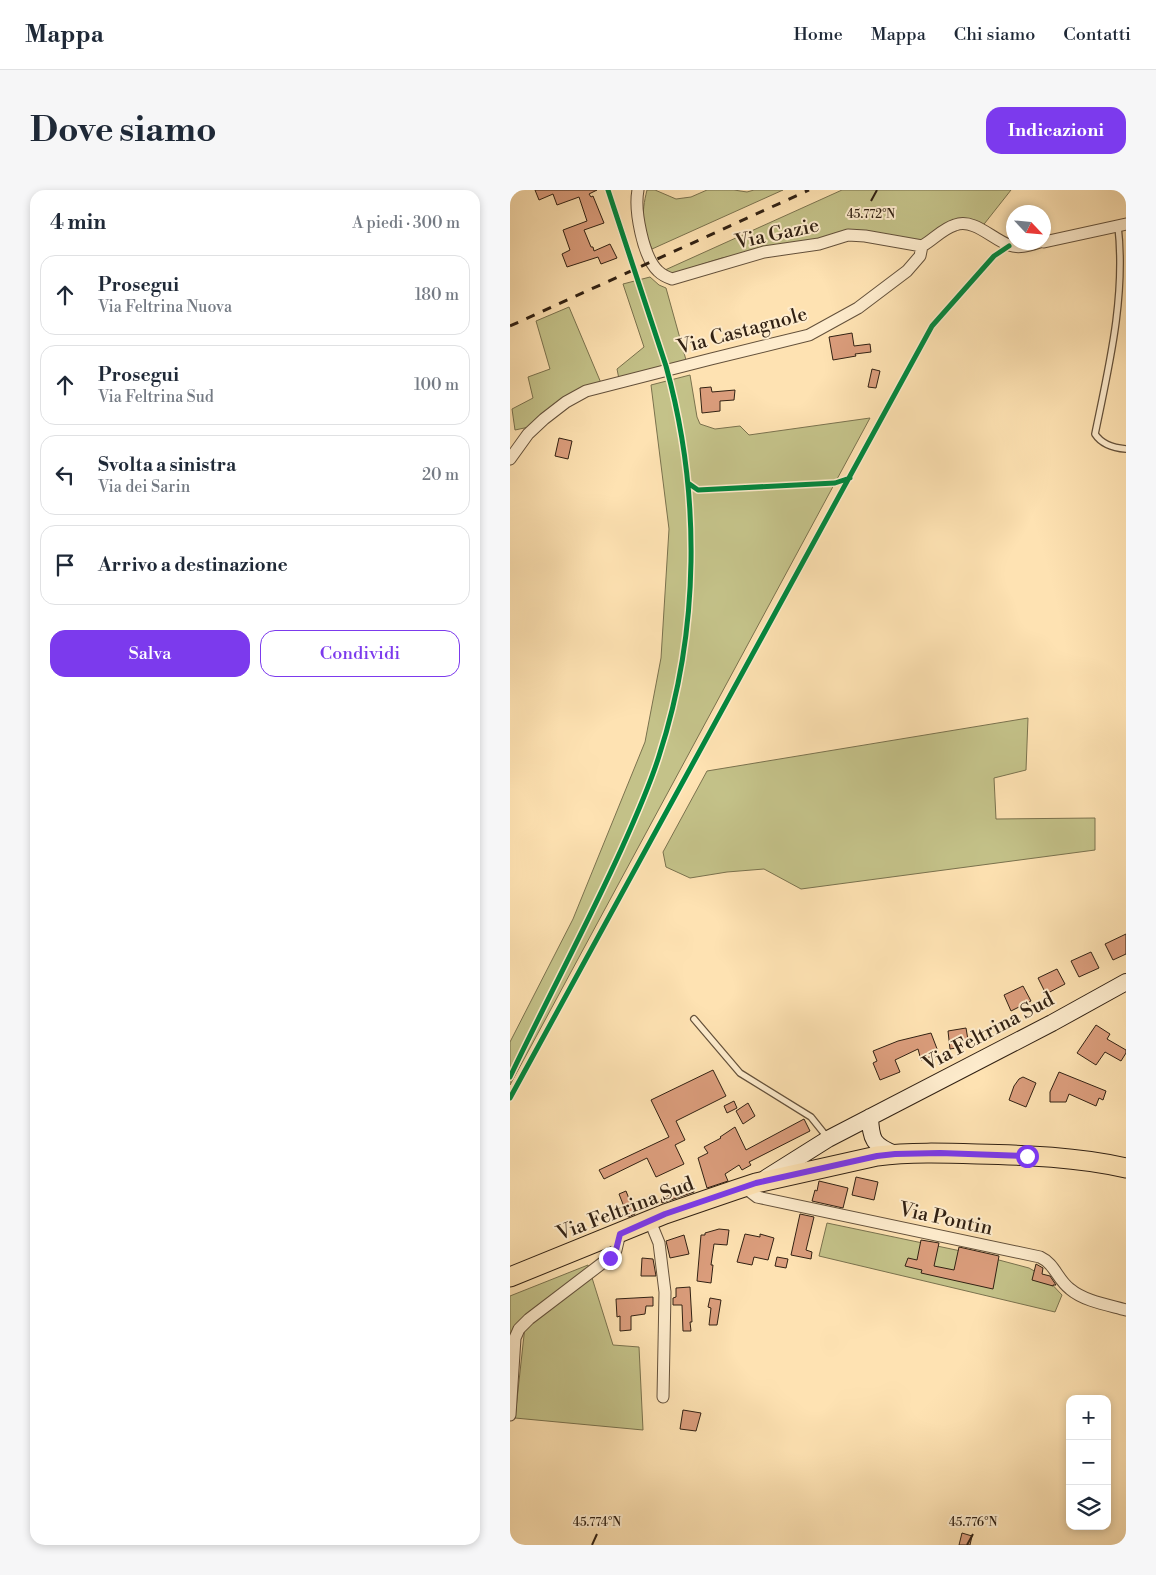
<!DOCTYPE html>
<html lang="it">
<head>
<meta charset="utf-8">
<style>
	:root { --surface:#fff; --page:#f6f6f7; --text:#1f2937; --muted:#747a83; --line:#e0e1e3; --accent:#7c3aed }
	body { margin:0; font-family:"Libre Bodoni",serif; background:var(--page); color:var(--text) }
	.controls { position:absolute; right:15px; bottom:15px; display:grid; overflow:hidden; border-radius:10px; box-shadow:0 2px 8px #0003 }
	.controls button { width:45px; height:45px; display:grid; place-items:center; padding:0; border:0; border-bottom:1px solid var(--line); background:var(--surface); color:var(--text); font:25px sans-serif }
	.compass { position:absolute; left:496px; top:15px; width:45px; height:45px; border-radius:50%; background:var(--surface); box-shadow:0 2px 8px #0003; rotate:116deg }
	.stop { position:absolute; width:15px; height:15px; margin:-11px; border:4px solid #7c3aed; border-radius:50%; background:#fff }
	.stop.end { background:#7c3aed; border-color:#fff; box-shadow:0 1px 5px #0008 }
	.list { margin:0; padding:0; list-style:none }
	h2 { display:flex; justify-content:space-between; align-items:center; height:65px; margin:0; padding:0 20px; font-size:21px }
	h2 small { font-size:16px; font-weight:400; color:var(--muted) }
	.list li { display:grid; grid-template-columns:32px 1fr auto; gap:15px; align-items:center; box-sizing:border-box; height:80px; margin:0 10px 10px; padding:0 10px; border:1px solid var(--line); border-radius:15px }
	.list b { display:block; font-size:19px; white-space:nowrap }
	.list p { margin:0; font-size:16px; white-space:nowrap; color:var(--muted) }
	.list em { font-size:16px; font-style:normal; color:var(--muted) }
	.actions { display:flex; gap:10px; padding:15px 20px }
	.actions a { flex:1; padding:11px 0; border:1px solid var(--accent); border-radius:15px; text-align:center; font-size:18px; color:var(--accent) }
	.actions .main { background:var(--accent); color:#fff }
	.icon { flex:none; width:28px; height:28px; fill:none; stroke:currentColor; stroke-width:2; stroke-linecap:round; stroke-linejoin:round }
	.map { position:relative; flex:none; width:616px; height:1355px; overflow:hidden; border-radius:15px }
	header { display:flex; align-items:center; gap:30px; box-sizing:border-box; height:70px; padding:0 25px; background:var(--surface); border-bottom:1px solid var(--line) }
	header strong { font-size:24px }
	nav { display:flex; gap:28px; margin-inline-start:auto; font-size:18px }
	.intro { display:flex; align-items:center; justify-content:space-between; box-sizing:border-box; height:120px; padding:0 30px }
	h1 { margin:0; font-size:35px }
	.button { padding:12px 22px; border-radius:15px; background:var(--accent); color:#fff; font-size:18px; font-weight:700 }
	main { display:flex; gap:30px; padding:0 30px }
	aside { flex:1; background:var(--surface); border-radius:15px; box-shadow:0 2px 8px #0003 }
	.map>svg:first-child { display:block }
	.green { fill:#c4c289; stroke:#7a724e }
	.building { fill:#db9d7c; stroke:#312113 }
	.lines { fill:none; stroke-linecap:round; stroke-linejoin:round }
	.lane-casing { stroke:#64513b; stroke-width:8 }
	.street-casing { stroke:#64513b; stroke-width:13 }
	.secondary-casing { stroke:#312113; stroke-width:18 }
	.primary-casing { stroke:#312113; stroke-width:21 }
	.lane { stroke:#feeccd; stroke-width:5.5 }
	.street { stroke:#feeccd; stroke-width:11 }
	.secondary { stroke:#feeccd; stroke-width:16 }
	.primary { stroke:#fee2b2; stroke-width:19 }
	.rail { stroke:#312113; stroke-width:3; stroke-dasharray:9 9; stroke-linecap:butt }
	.cycleway-casing { stroke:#feeccd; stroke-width:8 }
	.cycleway { stroke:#00873e; stroke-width:5 }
	.route { stroke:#7c3aed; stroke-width:6 }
	.ticks { fill:none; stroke:#312113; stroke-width:2 }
	.labels { text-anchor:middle; stroke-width:4; stroke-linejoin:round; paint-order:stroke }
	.street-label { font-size:20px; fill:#312113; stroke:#feeccd }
	.ticks-label { font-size:12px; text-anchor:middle; fill:#312113; stroke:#feeccd; stroke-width:4; stroke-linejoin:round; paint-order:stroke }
</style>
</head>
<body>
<header>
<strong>Mappa</strong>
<nav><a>Home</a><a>Mappa</a><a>Chi siamo</a><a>Contatti</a></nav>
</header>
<div class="intro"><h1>Dove siamo</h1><a class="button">Indicazioni</a></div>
<main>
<aside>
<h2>4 min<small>A piedi · 300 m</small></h2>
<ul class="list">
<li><svg class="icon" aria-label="ahead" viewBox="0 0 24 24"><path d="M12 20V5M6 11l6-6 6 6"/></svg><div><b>Prosegui</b><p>Via Feltrina Nuova</p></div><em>180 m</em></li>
<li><svg class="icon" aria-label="ahead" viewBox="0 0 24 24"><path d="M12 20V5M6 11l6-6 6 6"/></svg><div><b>Prosegui</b><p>Via Feltrina Sud</p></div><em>100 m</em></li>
<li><svg class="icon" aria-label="left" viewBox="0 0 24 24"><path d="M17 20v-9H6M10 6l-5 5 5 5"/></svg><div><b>Svolta a sinistra</b><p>Via dei Sarin</p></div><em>20 m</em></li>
<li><svg class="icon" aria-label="arrive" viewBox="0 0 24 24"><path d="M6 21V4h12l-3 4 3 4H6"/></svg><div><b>Arrivo a destinazione</b></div></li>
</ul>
<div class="actions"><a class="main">Salva</a><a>Condividi</a></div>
</aside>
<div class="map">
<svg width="616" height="1355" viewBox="0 0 616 1355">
	<rect width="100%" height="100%" fill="#fee2b2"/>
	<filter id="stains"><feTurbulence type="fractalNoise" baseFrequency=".004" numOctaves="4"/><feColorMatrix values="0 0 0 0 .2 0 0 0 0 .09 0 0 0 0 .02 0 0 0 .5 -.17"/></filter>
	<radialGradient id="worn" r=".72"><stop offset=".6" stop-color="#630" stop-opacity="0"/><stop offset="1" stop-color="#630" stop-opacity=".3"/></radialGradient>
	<!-- green -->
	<path class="green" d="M 137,0 L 145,0 L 166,9 L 181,7 L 197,0 L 224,0 L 237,2 L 244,0 L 273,0 L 142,59 C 132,37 131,24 137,0 Z
		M 332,0 L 501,0 L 471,38 L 461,32 L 413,52 L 322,46 L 212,68 L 164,83 L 158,83 L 155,80 Z
		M 140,87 L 149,95 L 156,98 L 176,170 L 109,189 L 107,179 L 134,157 L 113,94 Z
		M 59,117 L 91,193 L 19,237 L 5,240 L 2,219 L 23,208 L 18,187 L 40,179 L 26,131 Z
		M 180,185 L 187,227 L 190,234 L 205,239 L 230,236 L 239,245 L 360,228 L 0,895 L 0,852 L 63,729 L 135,552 L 151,468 L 159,339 L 141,195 Z
		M 518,528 L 516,580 L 484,588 L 486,629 L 585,628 L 585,660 L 291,699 L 254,679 L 217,682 L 180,688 L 156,677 L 153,662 L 197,581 Z
		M 317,1033 L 470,1065 L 519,1078 L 535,1087 L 552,1105 L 545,1122 L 309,1066 Z
		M 78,1075 L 103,1155 L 129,1157 L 133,1240 L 5,1228 L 15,1136 L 0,1143 L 0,1106 Z"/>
	<!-- building -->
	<path class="building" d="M 25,0 L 87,0 L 79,4 L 81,7 L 83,6 L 94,33 L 74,40 L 81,57 L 83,57 L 84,61 L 100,54 L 107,68 L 91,74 L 88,67 L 57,77 L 52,64 L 60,60 L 53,40 L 77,31 L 69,7 L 47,15 L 43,4 L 29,10 Z
		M 342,143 L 344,156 L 360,154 L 361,162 L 345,164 L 346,166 L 323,170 L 319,147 Z
		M 362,179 L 370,181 L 366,198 L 358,197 Z
		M 201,197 L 202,202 L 225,200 L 224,210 L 210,211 L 210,221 L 192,223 L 190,198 Z
		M 49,248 L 62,251 L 58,269 L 45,266 Z
		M 616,744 L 616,764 L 603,770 L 595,754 Z
		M 581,762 L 589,778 L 569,787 L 561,771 Z
		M 547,779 L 555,794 L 536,804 L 528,788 Z
		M 513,796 L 521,811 L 501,821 L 494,805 Z
		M 586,835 L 600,844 L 597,849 L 616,860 L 616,863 L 611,871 L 595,862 L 586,875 L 567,863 Z
		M 456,838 L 459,856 L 440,859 L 438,841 Z
		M 421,843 L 429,864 L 411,870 L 408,859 L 385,870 L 390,882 L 370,890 L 363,873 L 367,871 L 363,861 L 388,851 Z
		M 203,880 L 216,906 L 166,931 L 175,950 L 165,955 L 174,974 L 146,987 L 137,968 L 94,989 L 89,980 L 159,947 L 141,910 Z
		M 549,882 L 596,901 L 593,910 L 589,908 L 586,916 L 559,904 L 556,912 L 540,912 L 540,902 Z
		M 513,887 L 526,893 L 516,917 L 499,910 L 504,896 L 509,889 Z
		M 224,911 L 227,918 L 217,923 L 214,916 Z
		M 238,913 L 245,926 L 233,934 L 226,921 Z
		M 294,929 L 300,941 L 239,972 L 241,975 L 232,980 L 229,975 L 215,984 L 218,991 L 197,998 L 188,968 L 198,963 L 194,957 L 211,948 L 210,947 L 225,937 L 236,960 Z
		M 346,987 L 368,992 L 364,1010 L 342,1005 Z
		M 179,991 L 184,1002 L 152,1013 L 151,1009 L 160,1005 L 158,999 Z
		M 309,991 L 338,998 L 333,1018 L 302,1011 L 305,1000 L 307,1001 Z
		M 116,1001 L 125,1024 L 118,1027 L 109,1004 Z
		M 290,1024 L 304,1027 L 296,1060 L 302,1062 L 301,1069 L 281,1065 Z
		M 209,1039 L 219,1040 L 217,1055 L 204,1054 L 201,1075 L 203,1075 L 201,1093 L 187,1091 L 191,1045 L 195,1045 L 195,1043 Z
		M 235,1044 L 250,1047 L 250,1044 L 264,1048 L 258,1070 L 244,1067 L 242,1075 L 227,1072 Z
		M 174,1045 L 179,1064 L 160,1068 L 156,1051 Z
		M 411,1050 L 429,1053 L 424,1076 L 444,1080 L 449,1057 L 489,1066 L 483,1099 L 411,1083 L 412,1080 L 395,1076 L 398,1068 L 407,1070 Z
		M 267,1067 L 278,1069 L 276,1078 L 265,1076 Z
		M 132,1068 L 143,1069 L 146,1086 L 131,1086 Z
		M 526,1074 L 533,1078 L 532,1084 L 540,1086 L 546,1095 L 543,1095 L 543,1096 L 522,1090 Z
		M 180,1097 L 182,1132 L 180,1132 L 181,1141 L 173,1141 L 172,1115 L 163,1115 L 163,1108 L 166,1107 L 166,1098 Z
		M 143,1107 L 143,1116 L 136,1116 L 135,1124 L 121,1126 L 121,1140 L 110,1141 L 110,1126 L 107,1127 L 106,1109 Z
		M 200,1108 L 211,1110 L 207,1135 L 199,1135 L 201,1118 L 198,1117 Z
		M 173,1220 L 191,1223 L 186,1241 L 170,1239 Z
		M 452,1343 L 462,1346 L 460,1355 L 449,1355 Z"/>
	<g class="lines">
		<!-- lane casing -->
		<g class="lane-casing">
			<path id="lane" d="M 608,36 C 616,106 599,176 585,244 C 592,255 604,258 616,259
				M 184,829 L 230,883 L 301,927 L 317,947"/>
		</g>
		<!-- street casing -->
		<g class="street-casing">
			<path id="street" d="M 128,0 C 124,20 133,67 148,81 C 152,85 156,87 162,89 L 254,62 L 309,54 L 338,45 L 355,46 L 412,56 C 423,50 432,39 445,35 C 464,28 482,49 499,55 C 509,59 520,55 530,52
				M 534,52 L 616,34
				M 0,269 L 18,244 L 34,229 L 56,212 L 76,201 L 201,169 L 299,145 L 348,118 L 397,81 L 410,66 L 412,56
				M 234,997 L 247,1007 L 530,1067 C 545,1074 547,1089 560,1099 C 574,1111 598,1115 616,1120
				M 140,1031 L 149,1053 L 155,1102 L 153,1207
				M 0,1225 L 5,1148 L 9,1139 L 19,1129 L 99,1068 L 106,1060 L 110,1043"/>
		</g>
		<!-- secondary casing -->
		<g class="secondary-casing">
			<path id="secondary" d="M 360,927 C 361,950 363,955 385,964
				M 256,988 L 318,949 L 542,833 L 616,792"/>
		</g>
		<!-- primary casing -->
		<g class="primary-casing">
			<path id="primary" d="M 0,1087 L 155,1024 L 225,1000 L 246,993 L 367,966 C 400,962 434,963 467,964 C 516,965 568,967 616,978"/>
		</g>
		<!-- lane -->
		<use href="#lane" class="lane"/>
		<!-- street -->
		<use href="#street" class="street"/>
		<!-- secondary -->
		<use href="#secondary" class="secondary"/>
		<!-- primary -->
		<use href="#primary" class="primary"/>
		<!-- rail -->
		<path class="rail" d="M 0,136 L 299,0"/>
		<!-- cycleway casing -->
		<g class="cycleway-casing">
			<path id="cycleway" d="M 178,293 L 188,300 L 325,293 L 340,288
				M 0,887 C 36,811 76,737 111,660 C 125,629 139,598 149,566 C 190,440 191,303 156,176 L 98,0
				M 0,908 L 422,136 L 484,66 L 499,56"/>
		</g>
		<!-- cycleway -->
		<use href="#cycleway" class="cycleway"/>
	</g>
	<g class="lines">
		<!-- route -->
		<path class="route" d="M 100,1068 L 106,1060 L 110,1044 L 155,1024 L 246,993 L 367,966 L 385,964 L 430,963 L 517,966"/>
	</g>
	<!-- ticks -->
	<path class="ticks" d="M 361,11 L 367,0M 82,1355 L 87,1344M 457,1355 L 463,1344"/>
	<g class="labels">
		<!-- street labels -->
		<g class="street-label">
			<text transform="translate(267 43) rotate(-12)" y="7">Via Gazie</text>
			<text transform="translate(232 140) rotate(-15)" y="7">Via Castagnole</text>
			<text transform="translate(478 841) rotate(-28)" y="7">Via Feltrina Sud</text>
			<text transform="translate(115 1018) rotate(-21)" y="7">Via Feltrina Sud</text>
			<text transform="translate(436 1028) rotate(12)" y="7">Via Pontin</text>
		</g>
	</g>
	<g class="ticks-label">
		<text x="361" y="28">45.772°N</text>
		<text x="87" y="1336">45.774°N</text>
		<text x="463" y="1336">45.776°N</text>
	</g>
	<rect width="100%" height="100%" filter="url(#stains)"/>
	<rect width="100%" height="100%" fill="url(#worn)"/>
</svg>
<div class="controls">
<button>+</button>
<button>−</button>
<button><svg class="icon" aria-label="layers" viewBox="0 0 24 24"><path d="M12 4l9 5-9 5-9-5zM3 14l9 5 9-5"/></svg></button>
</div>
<svg class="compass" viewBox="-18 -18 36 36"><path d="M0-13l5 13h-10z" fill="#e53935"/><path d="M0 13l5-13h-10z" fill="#747a83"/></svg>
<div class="stop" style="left:517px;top:966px"></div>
<div class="stop end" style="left:100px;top:1068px"></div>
</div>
</main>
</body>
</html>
